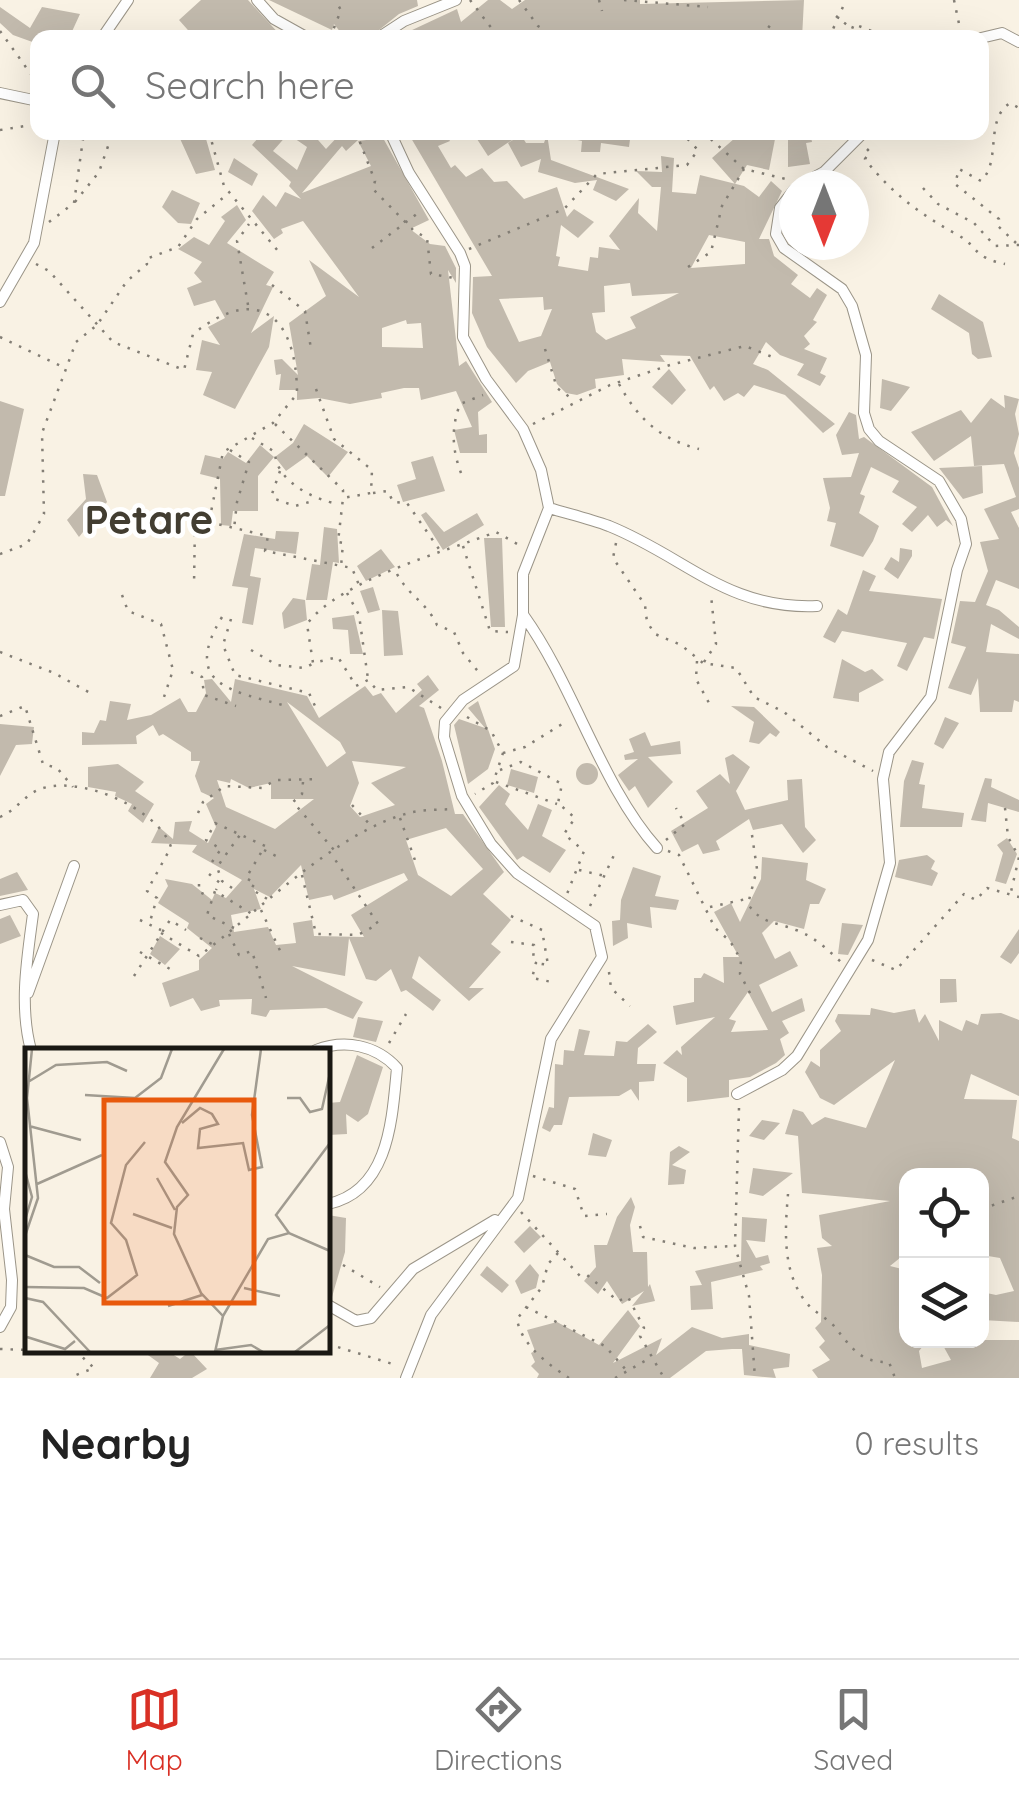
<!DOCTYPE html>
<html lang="en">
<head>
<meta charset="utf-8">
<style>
	:root { --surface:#fff; --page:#f2f2f2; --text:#222; --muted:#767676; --line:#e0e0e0; --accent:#d93025 }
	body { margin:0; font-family:Quicksand,sans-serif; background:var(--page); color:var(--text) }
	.controls { position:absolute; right:30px; bottom:30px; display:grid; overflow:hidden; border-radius:20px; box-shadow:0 10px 40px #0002 }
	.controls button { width:90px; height:90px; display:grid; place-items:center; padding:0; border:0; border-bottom:2px solid var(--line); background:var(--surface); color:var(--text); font:50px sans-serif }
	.compass { position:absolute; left:779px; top:170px; width:90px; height:90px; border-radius:50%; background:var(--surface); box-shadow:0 10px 40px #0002; rotate:180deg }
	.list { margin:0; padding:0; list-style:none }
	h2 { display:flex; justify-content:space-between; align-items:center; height:130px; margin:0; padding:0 40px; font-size:42px }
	h2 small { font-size:32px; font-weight:400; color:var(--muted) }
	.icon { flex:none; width:55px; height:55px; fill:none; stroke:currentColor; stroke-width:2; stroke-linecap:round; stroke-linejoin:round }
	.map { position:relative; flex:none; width:1019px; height:1378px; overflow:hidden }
	.search { position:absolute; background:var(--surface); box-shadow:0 10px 40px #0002; left:30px; right:30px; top:30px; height:110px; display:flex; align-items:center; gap:25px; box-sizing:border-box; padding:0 35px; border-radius:20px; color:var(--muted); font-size:38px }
	.sheet { height:280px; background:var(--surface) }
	nav { display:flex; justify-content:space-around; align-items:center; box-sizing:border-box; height:140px; border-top:2px solid var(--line); background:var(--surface); font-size:28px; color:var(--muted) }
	nav a { display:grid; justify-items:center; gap:5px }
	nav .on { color:var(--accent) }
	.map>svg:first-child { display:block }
	.building { fill:#c2baad; fill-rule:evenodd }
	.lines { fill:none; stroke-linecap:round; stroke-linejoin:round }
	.minor-casing { stroke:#9b9588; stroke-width:12 }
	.path { stroke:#837e75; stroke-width:2.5; stroke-dasharray:2.5 8; stroke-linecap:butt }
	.minor { stroke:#fff; stroke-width:10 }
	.labels { text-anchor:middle; stroke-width:9; stroke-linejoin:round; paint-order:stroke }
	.district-label { font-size:40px; font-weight:bold; fill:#423d31; stroke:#fff }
	.inset-road { fill:none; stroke:#a09b90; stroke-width:2.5 }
	.view { fill:#e8590c; fill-opacity:0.15; stroke:#e8590c; stroke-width:5 }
	.inset-edge { fill:none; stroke:#1a1813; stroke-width:5 }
</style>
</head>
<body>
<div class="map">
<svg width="1019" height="1378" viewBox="0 0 1019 1378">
	<rect width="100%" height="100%" fill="#f9f2e4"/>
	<!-- building -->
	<path class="building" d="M 201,0 L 248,0 L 283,38 L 195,38 L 179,20 Z
		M 269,0 L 417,0 L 418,6 L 399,14 L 369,38 L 345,38 L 334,24 L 332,30 Z
		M 488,0 L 500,0 L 512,9 L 525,0 L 640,0 L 640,4 L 804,0 L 802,38 L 395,38 L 457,9 L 461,22 Z
		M 0,7 L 30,28 L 42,7 L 80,14 L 69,38 L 38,38 L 38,44 L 13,35 L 0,23 Z
		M 177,132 L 204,132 L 215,170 L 196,174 Z
		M 263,132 L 311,132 L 326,149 L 342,132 L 352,132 L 358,140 L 346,151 L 342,146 L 302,193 L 371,166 L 358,141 L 383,138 L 429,220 L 410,229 L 430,244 L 445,246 L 456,268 L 456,283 L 448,270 L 459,366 L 466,361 L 492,402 L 478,412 L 479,435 L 487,434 L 487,453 L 460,453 L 454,430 L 472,427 L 456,391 L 421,400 L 419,388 L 404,388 L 381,393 L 382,398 L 350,404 L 319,398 L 297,400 L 297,390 L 279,390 L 281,374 L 276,375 L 274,360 L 282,359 L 298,375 L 289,323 L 326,296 L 309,260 L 359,297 L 303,221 L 281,229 L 283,233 L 274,239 L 252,211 L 263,195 L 276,207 L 285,192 L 301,199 L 289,186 L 291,182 L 252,145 ZM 288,134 L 307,147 L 297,170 L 273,151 ZM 406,320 L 407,324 L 421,323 L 423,348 L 382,347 L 382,328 Z
		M 422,132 L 445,132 L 450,141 L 438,146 L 451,168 L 455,165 L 466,177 L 482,168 L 494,182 L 507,181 L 524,199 L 557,187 L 567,217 L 574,209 L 594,222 L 578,238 L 561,225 L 556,256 L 560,257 L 558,266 L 588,271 L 590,257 L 598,258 L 599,247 L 620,250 L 609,236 L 639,198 L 638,213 L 657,231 L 661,187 L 652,187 L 636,171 L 662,172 L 661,156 L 674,158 L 672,192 L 696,194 L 700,175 L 744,186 L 759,197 L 771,181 L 782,191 L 759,239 L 769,239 L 774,256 L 798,275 L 791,284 L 810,298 L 817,288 L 827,295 L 813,320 L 817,322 L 804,336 L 810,344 L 804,349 L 827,358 L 820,373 L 826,376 L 820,386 L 797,375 L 804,364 L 780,355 L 766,342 L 753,364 L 768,370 L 835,424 L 823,433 L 785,395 L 754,385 L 744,397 L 738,393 L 724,401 L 714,386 L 710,390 L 690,356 L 660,355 L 665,362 L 622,359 L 624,375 L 595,379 L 596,388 L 577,395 L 566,393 L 557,384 L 550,362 L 528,371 L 516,383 L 487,347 L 472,313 L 473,277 L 492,276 L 411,138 ZM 709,235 L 745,242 L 745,264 L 691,268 ZM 630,283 L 632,296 L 679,293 L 630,317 L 636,328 L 606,340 L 596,332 L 592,313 L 605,312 L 604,286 ZM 543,297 L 544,310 L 552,309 L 541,336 L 519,342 L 499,299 Z
		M 482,132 L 524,132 L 488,156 L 475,136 Z
		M 573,132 L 631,132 L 629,147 L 601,143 L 600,152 L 581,152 L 582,141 L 573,139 Z
		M 730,132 L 767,132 L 775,139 L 769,170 L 747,165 L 735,184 L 712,158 L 735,138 Z
		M 788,132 L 810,132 L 812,142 L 806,143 L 810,164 L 788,167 Z
		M 547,134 L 551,160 L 629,189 L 616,201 L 593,190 L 597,180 L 575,183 L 538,172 L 541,159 L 521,167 L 508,143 L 521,135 L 526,143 L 544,143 Z
		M 234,158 L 258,174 L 252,186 L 228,172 Z
		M 172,190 L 200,203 L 191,224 L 178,223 L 162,207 Z
		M 237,205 L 246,220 L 227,243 L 274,272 L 266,285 L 273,287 L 251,333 L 274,316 L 269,347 L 235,409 L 203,395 L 212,372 L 196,370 L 202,340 L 220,345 L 208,327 L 225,318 L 215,300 L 194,306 L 187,288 L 202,282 L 194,273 L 202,262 L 178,249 L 194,237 L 209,245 L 225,221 L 221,217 Z
		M 939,294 L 983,322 L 992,357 L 978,359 L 972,354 L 969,333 L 931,309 Z
		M 669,369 L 686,390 L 672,405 L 652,387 Z
		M 882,379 L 910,387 L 891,411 L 880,408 Z
		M 1004,395 L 1019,399 L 1015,414 L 1019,434 L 1014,453 L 1019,468 L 1019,509 L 1011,512 L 1019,528 L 1019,589 L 996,580 L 986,605 L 999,610 L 1019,627 L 1019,639 L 991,624 L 986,652 L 1019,654 L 1019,702 L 1014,700 L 1012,712 L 980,712 L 978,678 L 971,695 L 948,688 L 966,647 L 951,643 L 960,601 L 975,602 L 988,571 L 980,542 L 999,539 L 984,509 L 1016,497 L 1004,464 L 974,466 L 971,436 L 934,461 L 911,432 L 961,410 L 971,423 L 991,398 L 1005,408 Z
		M 0,401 L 24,409 L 5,496 L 0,496 Z
		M 849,412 L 856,415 L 859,439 L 864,437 L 932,487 L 953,526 L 946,520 L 937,527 L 928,515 L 912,532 L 902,524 L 917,507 L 892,492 L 899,481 L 871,467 L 860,494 L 865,496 L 859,513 L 879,526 L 873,541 L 863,557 L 830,546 L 836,523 L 827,521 L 830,508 L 823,478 L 851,477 L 859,453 L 842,455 L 836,435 Z
		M 304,424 L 348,452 L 328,477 L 307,456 L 286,471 L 275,457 L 293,443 Z
		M 260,445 L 274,457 L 258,476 L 258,511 L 233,511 L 231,526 L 221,525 L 220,479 L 200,474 L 205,455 L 223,459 L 228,452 L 246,463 Z
		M 433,456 L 445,491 L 403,502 L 397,485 L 416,479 L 411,462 Z
		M 982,466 L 983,493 L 963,499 L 939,468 Z
		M 83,474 L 97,475 L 107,502 L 79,537 L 67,520 L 86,499 Z
		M 426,512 L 444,532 L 477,513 L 484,525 L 443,550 L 421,515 Z
		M 324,527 L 337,529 L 339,563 L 333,562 L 327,600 L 306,600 L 312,564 L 320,565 Z
		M 276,531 L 299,532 L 296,554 L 255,548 L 250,576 L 261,578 L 253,625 L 242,623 L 248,588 L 232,586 L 244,534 L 275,539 Z
		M 484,538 L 502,538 L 505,627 L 491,627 Z
		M 900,548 L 912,550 L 912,556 L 898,579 L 884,569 L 891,557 L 899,562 Z
		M 381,549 L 395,567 L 366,581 L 357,566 Z
		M 863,570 L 876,576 L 869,591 L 942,599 L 934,639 L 924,637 L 907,671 L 897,666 L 907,643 L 842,631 L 835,643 L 823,637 L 838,609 L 847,615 Z
		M 373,587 L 380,610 L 368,613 L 360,591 Z
		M 293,598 L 305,600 L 307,620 L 284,629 L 282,613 Z
		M 382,610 L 398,611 L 403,655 L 384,656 Z
		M 354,615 L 363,654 L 350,654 L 348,630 L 333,629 L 332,618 Z
		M 842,659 L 865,672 L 872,669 L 884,680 L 859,693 L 859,702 L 833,698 Z
		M 428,675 L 439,690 L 419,706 L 424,708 L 442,761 L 455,814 L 463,814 L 504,872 L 483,894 L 511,920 L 491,944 L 501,952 L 469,988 L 484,988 L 469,1001 L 419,956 L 412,978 L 441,1000 L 433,1011 L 406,990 L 401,992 L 391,969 L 376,981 L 366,979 L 349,938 L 345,976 L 292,966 L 363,1002 L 353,1019 L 326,1008 L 270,1010 L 266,1017 L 251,1014 L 252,999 L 219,1000 L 220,1006 L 201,1011 L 193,998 L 170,1007 L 162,983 L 199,970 L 199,960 L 212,948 L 187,928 L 189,923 L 158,903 L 168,886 L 165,879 L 192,884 L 212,900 L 215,893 L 226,898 L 242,880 L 192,852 L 197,845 L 151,843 L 159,827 L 173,839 L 175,822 L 192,821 L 189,831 L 208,843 L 216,827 L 206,804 L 214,798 L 201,792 L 195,776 L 200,761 L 191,761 L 191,752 L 163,734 L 159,736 L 153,725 L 136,736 L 137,744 L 82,745 L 82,732 L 94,733 L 100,720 L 106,721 L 110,701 L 131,704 L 127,720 L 151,715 L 180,698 L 188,712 L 196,712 L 206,693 L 204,680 L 212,679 L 231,702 L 235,679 L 307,696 L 319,718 L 365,686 L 373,696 L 381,693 L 396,713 L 422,690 L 417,684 ZM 287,702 L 340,742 L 346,753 L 327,767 ZM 352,761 L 406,767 L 371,783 L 395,805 L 360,817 L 350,806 L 359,783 ZM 231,779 L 249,788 L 271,783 L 271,799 L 314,799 L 275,829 L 226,807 L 217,780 L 230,783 ZM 446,828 L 483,869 L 451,896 L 418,875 L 406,840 ZM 301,865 L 309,900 L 332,895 L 334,900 L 404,873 L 408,880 L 351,915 L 364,937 L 314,936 L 312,920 L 293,923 L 296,943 L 276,945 L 268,927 L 234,932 L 231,915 L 261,909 L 254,889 L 270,897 Z
		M 478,701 L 495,749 L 488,769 L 468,784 L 454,725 L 459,719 L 485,728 L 468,708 Z
		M 731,706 L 754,707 L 780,732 L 776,737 L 770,733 L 759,744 L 749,742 L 754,722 Z
		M 945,717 L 959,723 L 943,749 L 934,744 Z
		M 0,724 L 34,727 L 32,744 L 16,745 L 0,776 Z
		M 645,732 L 651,746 L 680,741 L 681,754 L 648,757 L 673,782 L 648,808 L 635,786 L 629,791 L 618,775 L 638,759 L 625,760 L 624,755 L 634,752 L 629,739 Z
		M 733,754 L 750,767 L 736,791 L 745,810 L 788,800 L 787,780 L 802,779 L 805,827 L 816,840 L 803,853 L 782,824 L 753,830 L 749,819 L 716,841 L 720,850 L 703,854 L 698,844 L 682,852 L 671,831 L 708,808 L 696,791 L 720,774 L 730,784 L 725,758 Z
		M 912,760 L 924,763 L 919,784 L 925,785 L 922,808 L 964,813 L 962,827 L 900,827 L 904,781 Z
		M576 774a11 11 0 1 1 22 0a11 11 0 1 1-22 0Z
		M 118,764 L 144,782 L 135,791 L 154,804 L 143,823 L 128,811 L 132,804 L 115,796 L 116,792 L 88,787 L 88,767 Z
		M 511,769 L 538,777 L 534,793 L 507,785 Z
		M 985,778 L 992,779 L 991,787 L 1019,800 L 1019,812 L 988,803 L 986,822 L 971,820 Z
		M 499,785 L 510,794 L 505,804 L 528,830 L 538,804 L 552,810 L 542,836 L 566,850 L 550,873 L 523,856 L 517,860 L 479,807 Z
		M 1007,838 L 1017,854 L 1006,884 L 995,881 L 1003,853 L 997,845 Z
		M 927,855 L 935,861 L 931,869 L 938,873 L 932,886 L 895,877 L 899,860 Z
		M 762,857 L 808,863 L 806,880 L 826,889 L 819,904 L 810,904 L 804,929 L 774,921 L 762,933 L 775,959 L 790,951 L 798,966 L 759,985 L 772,1012 L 802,998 L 805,1011 L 782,1021 L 789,1033 L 780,1039 L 785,1055 L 776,1063 L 750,1077 L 729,1080 L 729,1097 L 687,1102 L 687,1078 L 663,1063 L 677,1050 L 682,1055 L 681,1047 L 715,1017 L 676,1025 L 673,1006 L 694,1002 L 694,978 L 701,978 L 704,973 L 724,983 L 723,957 L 739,957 L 714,912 L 731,903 L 740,922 L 761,879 ZM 748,992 L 768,1030 L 731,1032 L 736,1021 L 729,1019 Z
		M 633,867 L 661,876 L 655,896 L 679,900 L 676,910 L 650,907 L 652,928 L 627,923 L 628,938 L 613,946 L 612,921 L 620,920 L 621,900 Z
		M 17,872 L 28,890 L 0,896 L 0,879 Z
		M 10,915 L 21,936 L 0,944 L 0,919 Z
		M 842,923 L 863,925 L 848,955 L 838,954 Z
		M 1019,929 L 1019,953 L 1011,964 L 1000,957 Z
		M 160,936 L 180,949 L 165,965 L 150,954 Z
		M 940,979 L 956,979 L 957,1002 L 940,1003 Z
		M 871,1008 L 894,1013 L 915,1009 L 919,1023 L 925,1014 L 939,1041 L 939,1020 L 962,1031 L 966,1020 L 978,1025 L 981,1014 L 1001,1013 L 1019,1020 L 1019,1096 L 971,1074 L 964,1099 L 1017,1100 L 1012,1138 L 1019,1141 L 1019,1322 L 982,1320 L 982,1292 L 996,1295 L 1014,1291 L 1000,1258 L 982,1255 L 982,1176 L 906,1176 L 906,1253 L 890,1266 L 906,1270 L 906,1340 L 928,1340 L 919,1351 L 922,1368 L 951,1360 L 940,1340 L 1019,1340 L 1019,1378 L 818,1378 L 812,1370 L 830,1360 L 819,1347 L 825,1341 L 815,1328 L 821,1322 L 822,1275 L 817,1248 L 832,1246 L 822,1238 L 819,1215 L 890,1201 L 802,1193 L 798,1136 L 785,1134 L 793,1109 L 803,1112 L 812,1125 L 825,1117 L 866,1128 L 895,1060 L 834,1105 L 820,1098 L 805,1072 L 811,1061 L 820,1067 L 820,1050 L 841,1031 L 835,1021 L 838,1014 L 870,1015 Z
		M 358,1017 L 383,1021 L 376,1042 L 353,1037 Z
		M 648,1024 L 657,1032 L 638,1048 L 637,1064 L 656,1064 L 654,1081 L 639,1082 L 639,1101 L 631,1089 L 619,1096 L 569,1097 L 562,1125 L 554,1125 L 550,1132 L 542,1128 L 549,1107 L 554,1108 L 555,1064 L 563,1065 L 564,1050 L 574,1051 L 579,1029 L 590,1031 L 584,1055 L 614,1056 L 616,1041 L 627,1042 Z
		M 357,1055 L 383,1067 L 368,1114 L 358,1122 L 346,1114 L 347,1134 L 328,1135 L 328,1103 L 340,1102 Z
		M 762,1120 L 780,1123 L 764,1140 L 749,1136 Z
		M 593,1133 L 612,1140 L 606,1157 L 588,1155 Z
		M 679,1146 L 690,1152 L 672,1165 L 686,1170 L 684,1184 L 668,1185 L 670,1152 Z
		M 753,1168 L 768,1170 L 793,1173 L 763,1196 L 749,1193 Z
		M 631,1197 L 635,1207 L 630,1225 L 633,1252 L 647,1252 L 648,1287 L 650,1284 L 655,1301 L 632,1306 L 644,1291 L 622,1304 L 607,1281 L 598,1294 L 584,1281 L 596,1267 L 594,1245 L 607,1245 L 617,1217 Z
		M 328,1215 L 346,1218 L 345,1252 L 332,1297 L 328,1296 Z
		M 742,1217 L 767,1219 L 765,1242 L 746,1240 L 756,1258 L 768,1255 L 770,1263 L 760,1266 L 763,1270 L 711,1282 L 713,1309 L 691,1310 L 690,1286 L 702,1285 L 695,1271 L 741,1261 Z
		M 530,1226 L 541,1237 L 524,1253 L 514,1242 Z
		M 530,1264 L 539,1275 L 536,1288 L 521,1294 L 515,1281 Z
		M 487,1266 L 509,1285 L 502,1293 L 480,1275 Z
		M 628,1310 L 640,1326 L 613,1363 L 662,1338 L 656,1355 L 692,1327 L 722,1338 L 749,1334 L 749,1345 L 790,1354 L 789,1367 L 773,1369 L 776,1378 L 744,1375 L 742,1349 L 732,1349 L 706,1351 L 670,1378 L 537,1378 L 539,1374 L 531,1366 L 535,1362 L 531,1353 L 535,1351 L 527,1330 L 557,1322 L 599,1345 Z
		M 141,1350 L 166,1350 L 180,1359 L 190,1351 L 207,1369 L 192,1378 L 150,1378 L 159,1363 Z"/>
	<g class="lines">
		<!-- minor casing -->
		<g class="minor-casing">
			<path id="minor" d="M 257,0 L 274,19 L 308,38
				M 102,38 L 128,0
				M 378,38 L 404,21 L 456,0
				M 981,38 L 1002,33 L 1019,42
				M 0,93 L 38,101
				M 390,132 L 409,173 L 460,253 L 465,266 L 463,337 L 486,379 L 523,429 L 541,470 L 549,508 L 523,574 L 523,615 L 514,666 L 463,700 L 445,722 L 444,737 L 462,796 L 491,844 L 517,873 L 595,926 L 602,957 L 551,1039 L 518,1198 L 431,1315 L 406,1378
				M 800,185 L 824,172 L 864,132
				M 0,302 L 34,243 L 55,132
				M 549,508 C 569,514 590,519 609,526 C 686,557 727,610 817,606
				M 524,616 C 574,686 602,787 657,848
				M 0,905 L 23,900 L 33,914 C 27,959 19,1006 31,1050
				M 28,993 L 74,866
				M 316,1050 C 345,1039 376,1045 397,1068 C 392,1120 389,1191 328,1204
				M 737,1094 L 782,1070 L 797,1056 L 868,940 L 890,863 L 883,779 L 889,752 L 931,697 L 957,570 L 966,544 L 961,519 L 939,481 L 879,441 L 869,429 L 864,413 L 866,355 L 852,306 L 842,289 L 784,248 L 776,234 L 780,208 L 794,190
				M 0,1142 L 8,1167 L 4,1209 L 12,1280 L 11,1307 L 0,1327
				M 328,1305 L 356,1321 L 371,1318 L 413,1269 L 495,1220"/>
		</g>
		<!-- path -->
		<path class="path" d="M 470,0 L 499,38
			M 519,0 L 538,26 L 555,38
			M 599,0 L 602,11
			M 624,0 L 708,7
			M 954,0 L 962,38
			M 836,16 L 852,29 L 854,24 L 889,38
			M 768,26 L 785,38
			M 0,31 L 38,84
			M 330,38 L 341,10 L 335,0
			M 829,38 L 846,0
			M 0,130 L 38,124
			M 209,132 L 224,186 L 278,251
			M 356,132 L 375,181 L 373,189 L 414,231 L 427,238 L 431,274 L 454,278
			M 703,132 L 744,169 L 786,179
			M 867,149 L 870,152 L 865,159 C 891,193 921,215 958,235 C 979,247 972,257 1005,264
			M 923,188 L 938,204 L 974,223 L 995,246 L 1019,245
			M 75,202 L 99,172 L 113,132
			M 49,222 L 74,203 L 84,132
			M 1016,243 L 998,226 L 999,219 L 955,184 L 959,169 L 981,181 C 1002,161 984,120 1010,103 L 1019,108
			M 372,248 L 418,213
			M 469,249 L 564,209 L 597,174 L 687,165 L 698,150 L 681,132
			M 36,264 L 49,271 L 113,342 L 184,370 L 193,334 C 259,282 297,317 297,394 L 273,423 L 223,452 L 209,522 L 195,521 L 194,586
			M 688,267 L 711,252 L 722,206 L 744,169
			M 272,285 L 305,311 L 311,349
			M 248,305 L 237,241 L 249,224
			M 0,337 L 65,368
			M 545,349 L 557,388 L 575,401
			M 619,384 C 638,419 660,439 699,449
			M 316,389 L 334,439 L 372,470 L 371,493 L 343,498 L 338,542 L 343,543 L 341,567
			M 275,424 L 343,490 L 343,496
			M 533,424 L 610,385 L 670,365 L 745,346 L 775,358
			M 252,438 L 275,452 C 275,481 315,500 338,504
			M 230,450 L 249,462 L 237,502 L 234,529
			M 280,471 L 272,494 L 275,499 L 295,506 L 313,501
			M 461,473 C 452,449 451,428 460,404 L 483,395
			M 373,493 L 388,491 L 393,502 L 407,503 L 441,552
			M 209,522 L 268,536 L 265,551 L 352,568 L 359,585
			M 616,543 L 613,558 L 645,605 L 647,622 L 655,634 L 681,645 L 703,663 L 736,668 L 754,697 L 784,712 L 827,747 L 873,771
			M 463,546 L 490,631 L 508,632
			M 0,554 L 27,544 L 44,514 L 42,433 L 76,342 L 97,325 L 127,281 L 147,264 L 146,259 L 178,247 L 197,219 L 229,193
			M 397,574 C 409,596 427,603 437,625 L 454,632 L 463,653 L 481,675
			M 347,593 L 359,615 L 368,679
			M 122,595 L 128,611 L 161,624 L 173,670 L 164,697
			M 222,617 C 180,686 234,691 286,706
			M 231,619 L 223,645 L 235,675 L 309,693 L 315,706
			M 251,650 L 277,665 L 305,668 L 312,664
			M 0,652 L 54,673 L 92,694
			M 697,661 L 696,679 L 709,703
			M 704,662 L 716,644 L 711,595
			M 191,672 L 202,677 L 204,695 L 236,706
			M 441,708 L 408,687 L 377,690 L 368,680 L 356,686 L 338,657 L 313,663 L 307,624 C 340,580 444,552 496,532 L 519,545
			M 0,716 L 25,706 L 43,764 L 57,768 L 73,787
			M 467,717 L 491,731 L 503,753 L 493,783 L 475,794
			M 503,753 L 525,747 L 567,721
			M 500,770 L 521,762 L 562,784 L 558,803 L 575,818 L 564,834 L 584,851 L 567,894
			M 303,782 L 302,794 L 293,802 L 334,850
			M 496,782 L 557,804
			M 352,805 L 373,828
			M 1005,808 L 1008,837 L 1019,857 L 1010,896
			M 198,813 L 203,802 L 225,786 L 262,788 L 276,780 L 318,779
			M 0,817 C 15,811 24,796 38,790 C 77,773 158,808 171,847 L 147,891 L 157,898 L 149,925
			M 400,818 L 417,866
			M 752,835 L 757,869 L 748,904 C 762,925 775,921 796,930 C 815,937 828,950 842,963
			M 666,840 L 685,824 L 676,808
			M 264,850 L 276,856
			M 668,851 L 679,855 L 715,928 L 730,941 L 741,960 L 740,974 L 751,995
			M 212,862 L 221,849 L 206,840 L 215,823 L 265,846 L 246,878 L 255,883 L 251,889 L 269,900
			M 579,870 L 605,876
			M 209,874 L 220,883 L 216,890
			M 302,875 L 316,934 L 358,935 L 378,924 L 332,855
			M 199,884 L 199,892 L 211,897
			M 232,888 L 222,881 L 217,867 L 240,835
			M 590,906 L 615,853
			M 710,907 L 746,899
			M 261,910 L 283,957
			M 511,916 L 542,930 L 548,965 L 536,963
			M 140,920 L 161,930
			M 234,928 L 207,915 L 215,891 L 252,914
			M 161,933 L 199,956 C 259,911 336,832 409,813 C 423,809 440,810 455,809
			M 229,934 L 239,955 L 252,951 L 266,998
			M 200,938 L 212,944
			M 511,942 L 534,945 L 533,962 L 536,963 L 532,978 L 552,982
			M 140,952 L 170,969
			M 872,960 L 896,970 L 964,894 L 976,900 L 987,888 L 1019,897
			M 609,972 L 611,988 L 630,1006
			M 134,976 L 170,920 L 186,930
			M 389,1043 L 406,1014
			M 739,1108 L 735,1246 L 749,1296 L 755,1378
			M 533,1176 L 575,1189 L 584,1216 L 607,1214
			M 788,1194 C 785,1230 782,1270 805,1301 C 813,1312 826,1317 834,1326 C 852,1348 860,1363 889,1362 L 895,1378
			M 982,1209 L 1019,1196
			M 521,1212 L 580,1276 L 587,1275 L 618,1301 L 628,1297 L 644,1328 L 640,1336 L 664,1378
			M 640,1226 L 643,1237 L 694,1248 L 733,1246
			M 558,1253 L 548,1264 L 542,1287 L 517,1319 C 521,1345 548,1364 569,1378
			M 343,1265 L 380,1287
			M 526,1307 L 605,1346 L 627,1371
			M 328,1344 L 396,1365
			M 0,1349 L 28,1350
			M 64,1350 L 78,1353 L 94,1368 L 76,1375 L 78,1378
			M 615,1378 L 650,1358"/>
		<!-- minor -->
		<use href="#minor" class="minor"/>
	</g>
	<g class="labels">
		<!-- district labels -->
		<g class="district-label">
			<text x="149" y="534">Petare</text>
		</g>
	</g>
	<!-- overview -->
	<g transform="translate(25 1048)">
		<rect width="305" height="305" fill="#f9f2e4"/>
		<path class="inset-road" d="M 3,34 L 31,17 L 82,14 L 102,23M 60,47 L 110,50 L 136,30 L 147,1M 262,50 L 275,50 L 285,64 L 297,61 L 305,25M 157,75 L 175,60 L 187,66 L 193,76 L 175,81 L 173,100 L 218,95 L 224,122 L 237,119 L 227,67 L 236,1M 4,78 L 56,92M 0,123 L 7,149 L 0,172M 132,130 L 150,162M 12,136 L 77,107M 108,166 L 147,180M 264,185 L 251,167 L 305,95M 0,188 L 13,150 L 2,50 L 7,1M 0,207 L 29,219 L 54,219 L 75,235M 0,239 L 59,240 L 82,250 L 112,227 L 101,192 L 86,175 L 101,117 L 120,94M 219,240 L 255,248M 0,250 L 18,254 L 65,304M 143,258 L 177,247M 198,268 L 176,245 L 149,186 L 152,159 L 163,147 L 140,114 L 152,79 L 199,1M 2,289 L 40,301 L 50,293M 190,302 L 226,297 L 238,304M 190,304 L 198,268 L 243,191 L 264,185 L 305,203M 270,304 L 305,277"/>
		<path class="view" d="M 79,52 L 229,52 L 229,255 L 79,255 Z"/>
		<rect width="305" height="305" class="inset-edge"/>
	</g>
</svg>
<div class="controls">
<button><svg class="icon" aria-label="locate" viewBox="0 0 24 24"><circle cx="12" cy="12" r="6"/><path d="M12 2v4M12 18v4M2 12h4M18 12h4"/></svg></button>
<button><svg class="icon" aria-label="layers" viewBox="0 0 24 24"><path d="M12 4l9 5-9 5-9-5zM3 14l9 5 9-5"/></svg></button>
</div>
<svg class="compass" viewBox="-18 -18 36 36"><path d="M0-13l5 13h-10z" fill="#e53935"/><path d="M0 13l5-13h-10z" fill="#767676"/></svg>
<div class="search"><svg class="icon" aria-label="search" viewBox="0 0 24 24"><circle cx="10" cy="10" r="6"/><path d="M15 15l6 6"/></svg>Search here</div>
</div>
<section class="sheet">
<h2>Nearby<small>0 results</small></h2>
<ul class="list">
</ul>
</section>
<nav>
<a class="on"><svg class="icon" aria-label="map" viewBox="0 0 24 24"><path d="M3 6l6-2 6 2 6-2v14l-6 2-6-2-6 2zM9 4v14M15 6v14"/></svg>Map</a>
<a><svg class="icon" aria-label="directions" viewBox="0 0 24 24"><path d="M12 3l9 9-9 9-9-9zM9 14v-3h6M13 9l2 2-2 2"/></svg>Directions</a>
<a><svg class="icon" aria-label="saved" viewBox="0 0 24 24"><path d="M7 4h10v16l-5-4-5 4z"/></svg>Saved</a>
</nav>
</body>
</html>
